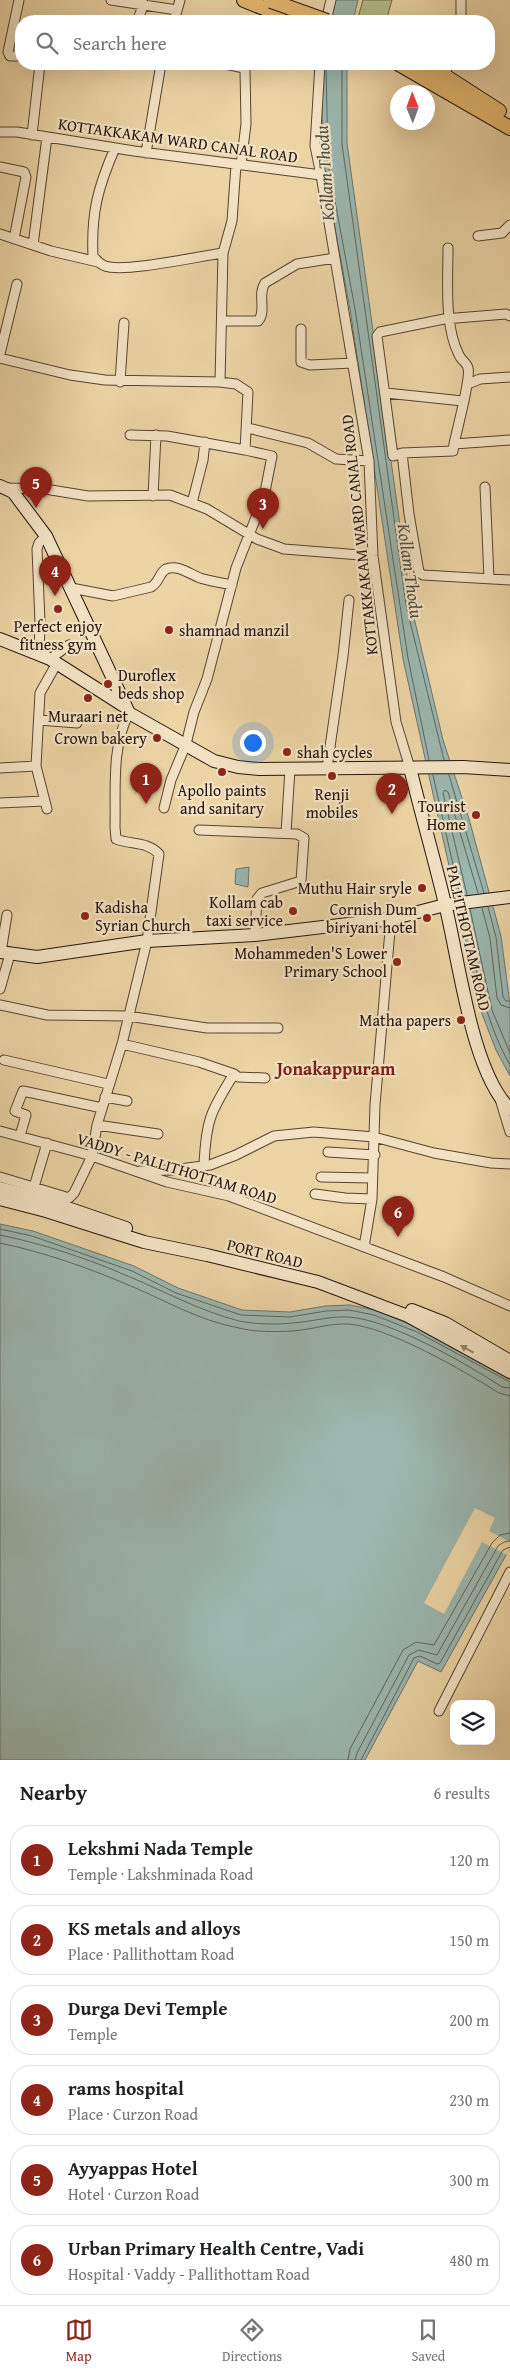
<!DOCTYPE html>
<html lang="en">
<head>
<meta charset="utf-8">
<style>
	:root { --surface:#fff; --page:#f2f2f2; --text:#202124; --muted:#757577; --line:#e0e0e0; --accent:#8f2418 }
	body { margin:0; font-family:"Gentium Book Plus",serif; background:var(--page); color:var(--text) }
	.controls { position:absolute; right:15px; bottom:15px; display:grid; overflow:hidden; border-radius:10px; box-shadow:0 5px 20px #0002 }
	.controls button { width:45px; height:45px; display:grid; place-items:center; padding:0; border:0; border-bottom:1px solid var(--line); background:var(--surface); color:var(--text); font:25px sans-serif }
	.compass { position:absolute; left:390px; top:85px; width:45px; height:45px; border-radius:50%; background:var(--surface); box-shadow:0 5px 20px #0002; rotate:359deg }
	.you { position:absolute; left:252px; top:742px; width:18px; height:18px; margin:-12px; border:4px solid #fff; border-radius:50%; background:#1a73e8; box-shadow:0 0 0 8px #1a73e833 }
	.badge { display:grid; place-items:center; width:32px; height:32px; border-radius:50%; background:var(--accent); color:#fff; font-size:16px; font-weight:700 }
	.pin { position:absolute; translate:-50% -41px; filter:drop-shadow(0 1px 2px #0008) }
	.pin::after { content:''; position:absolute; top:26px; width:18px; height:15px; background:inherit; clip-path:polygon(0 0,100% 0,50% 100%) }
	.list { margin:0; padding:0; list-style:none }
	h2 { display:flex; justify-content:space-between; align-items:center; height:65px; margin:0; padding:0 20px; font-size:21px }
	h2 small { font-size:16px; font-weight:400; color:var(--muted) }
	.list li { display:grid; grid-template-columns:32px 1fr auto; gap:15px; align-items:center; box-sizing:border-box; height:70px; margin:0 10px 10px; padding:0 10px; border:1px solid var(--line); border-radius:20px }
	.list b { display:block; font-size:19px; white-space:nowrap }
	.list p { margin:0; font-size:16px; white-space:nowrap; color:var(--muted) }
	.list em { font-size:16px; font-style:normal; color:var(--muted) }
	.icon { flex:none; width:28px; height:28px; fill:none; stroke:currentColor; stroke-width:2; stroke-linecap:round; stroke-linejoin:round }
	.map { position:relative; flex:none; width:510px; height:1760px; overflow:hidden }
	.search { position:absolute; background:var(--surface); box-shadow:0 5px 20px #0002; left:15px; right:15px; top:15px; height:55px; display:flex; align-items:center; gap:12px; box-sizing:border-box; padding:0 18px; border-radius:20px; color:var(--muted); font-size:19px }
	.sheet { height:545px; background:var(--surface) }
	nav { display:flex; justify-content:space-around; align-items:center; box-sizing:border-box; height:70px; border-top:1px solid var(--line); background:var(--surface); font-size:14px; color:var(--muted) }
	nav a { display:grid; justify-items:center; gap:2px }
	nav .on { color:var(--accent) }
	.map>svg:first-child { display:block }
	.green { fill:#b4bd89; stroke:#6c684c }
	.water { fill:#9bb7af; stroke:#6b766f }
	.pier { fill:#ecd4a5 }
	.lines { fill:none; stroke-linecap:round; stroke-linejoin:round }
	.shore { stroke:#5f665e; stroke-width:1 }
	.street-casing { stroke:#554434; stroke-width:11 }
	.secondary-casing { stroke:#23140e; stroke-width:14 }
	.primary-casing { stroke:#23140e; stroke-width:16 }
	.street { stroke:#f3e3c4; stroke-width:9 }
	.secondary { stroke:#f3e3c4; stroke-width:12 }
	.primary { stroke:#e6ba72; stroke-width:14 }
	.primary-bridge-casing { stroke:#23140e; stroke-width:16; stroke-linecap:butt }
	.primary-bridge { stroke:#e6ba72; stroke-width:14 }
	.oneway { fill:#958672 }
	.poi-dot { fill:#8f2418; stroke:#f3e3c4; stroke-width:2 }
	.labels { text-anchor:middle; stroke-width:4.5; stroke-linejoin:round; paint-order:stroke }
	.street-label { font-size:16px; fill:#23140e; stroke:#f3e3c4 }
	.poi-label { font-size:16px; fill:#23140e; stroke:#f3e3c4; text-anchor:end }
	.water-label { font-size:18px; font-style:italic; fill:#4d4d46; stroke:#f3e3c4 }
	.neighbourhood-label { font-size:18px; font-weight:bold; fill:#7a1f14; stroke:#f3e3c4 }
</style>
</head>
<body>
<div class="map">
<svg width="510" height="1760" viewBox="0 0 510 1760">
	<rect width="100%" height="100%" fill="#ecd4a5"/>
	<filter id="stains"><feTurbulence type="fractalNoise" baseFrequency=".004" numOctaves="4"/><feColorMatrix values="0 0 0 0 .2 0 0 0 0 .09 0 0 0 0 .02 0 0 0 .5 -.17"/></filter>
	<radialGradient id="worn" r=".72"><stop offset=".6" stop-color="#630" stop-opacity="0"/><stop offset="1" stop-color="#630" stop-opacity=".3"/></radialGradient>
	<!-- green -->
	<path class="green" d="M 363,0 L 392,0 L 386,21 L 357,21 Z"/>
	<!-- water -->
	<path class="water" d="M 332,0 L 358,0 L 353,21 L 327,21 Z
		M 321,64 L 347,64 L 347,143 L 411,605 L 443,740 L 469,819 L 501,936 L 510,1005 L 510,1076 L 496,1050 L 482,1014 L 403,659 L 350,309 L 323,164 Z
		M 249,867 L 248,887 L 235,884 L 236,869 Z
		M 0,1224 L 33,1231 L 134,1266 L 178,1288 L 242,1310 L 290,1312 L 325,1306 L 350,1305 L 375,1310 L 419,1328 L 510,1378 L 510,1548 L 441,1672 L 418,1661 L 365,1760 L 0,1760 Z"/>
	<!-- pier -->
	<path class="pier" d="M 475,1508 L 495,1518 L 489,1531 L 510,1542 L 510,1548 L 507,1555 L 482,1542 L 444,1614 L 424,1603 Z"/>
	<g class="lines">
		<!-- shore -->
		<path class="shore" d="M 326,64 L 328,163 L 355,309 L 408,658 L 429,760
			M 342,64 L 342,144 L 406,605 L 444,760
			M 433,775 L 460,896
			M 449,775 L 484,893
			M 467,895 L 443,793 L 445,790 L 448,792 L 478,893
			M 488,907 L 496,937 L 503,997 L 506,1001 L 510,1001
			M 482,908 L 490,938 L 497,998 L 501,1005 L 510,1008
			M 470,909 L 492,1010 L 510,1053
			M 464,910 C 475,963 483,1018 510,1065
			M 0,1229 L 32,1236 L 132,1271 L 176,1293 L 241,1315 L 290,1317 L 326,1311 L 349,1310 L 374,1315 L 417,1332 L 510,1382
			M 0,1235 C 44,1244 89,1259 130,1277 C 166,1292 200,1311 239,1321 C 254,1324 276,1325 292,1323 C 311,1322 329,1316 348,1317 C 389,1319 467,1364 502,1387 L 510,1388
			M 0,1243 C 43,1252 86,1267 126,1284 C 163,1299 199,1321 239,1328 C 254,1332 275,1332 292,1331 C 311,1330 329,1323 348,1324 C 389,1327 464,1371 499,1393 L 510,1396
			M 348,1760 L 350,1749 L 403,1650 L 416,1642 L 434,1645 L 492,1543 L 500,1535 L 510,1533
			M 355,1760 L 357,1753 L 409,1655 L 419,1650 L 437,1655 L 498,1546 L 504,1542 L 510,1541
			M 361,1760 L 414,1658 L 420,1656 L 437,1664 L 440,1663 L 503,1550 L 510,1547"/>
		<!-- street casing -->
		<g class="street-casing">
			<path id="street" d="M 19,0 L 8,52 L 10,56 L 21,56
				M 111,0 L 177,10
				M 137,21 L 144,4
				M 174,21 L 180,0
				M 326,21 L 331,0
				M 461,21 L 461,0
				M 225,64 L 244,68 L 245,70 L 246,124 L 241,165
				M 320,64 L 315,146 L 321,175
				M 444,75 L 449,64
				M 0,132 L 17,132 L 134,151 L 321,175 L 369,461 L 373,556 L 396,722 L 410,768
				M 32,135 L 40,64
				M 115,148 C 98,187 91,213 93,256 C 96,260 100,264 105,266 C 124,273 200,256 223,253
				M 146,153 L 161,64
				M 0,167 L 24,172 L 26,177 L 14,239
				M 0,234 L 51,251 L 98,262
				M 478,236 L 502,233 L 510,225
				M 33,245 L 47,137
				M 448,248 C 448,280 444,326 459,355 C 461,360 467,363 468,368 C 471,377 457,430 454,444
				M 510,316 L 506,314 L 444,319 L 380,332 L 377,336 L 393,456 L 402,453 L 409,514 L 419,572 L 423,575 L 510,580
				M 222,321 L 258,321 C 267,312 257,294 265,283 L 297,264 L 335,258
				M 301,329 L 301,362 L 310,365 L 353,363
				M 0,354 L 17,284
				M 0,358 L 70,375 L 105,380 L 220,382 L 223,253 L 232,221 L 236,165
				M 120,382 L 124,323
				M 468,384 L 480,379 L 510,377
				M 386,393 L 463,401
				M 248,428 L 308,443 L 336,459 L 369,461
				M 130,435 L 167,436 L 245,450
				M 402,453 L 453,451 L 454,444 L 510,440
				M 485,487 L 489,578
				M 7,488 L 45,489 L 88,496 L 170,495 L 207,509 L 257,539 L 284,549 L 373,556
				M 153,496 L 156,435
				M 192,503 L 203,460 L 205,442
				M 71,588 L 113,596 L 151,587 C 159,583 159,573 166,569 C 177,564 190,574 200,578 C 210,581 222,583 232,585
				M 39,655 L 40,623 L 37,549 L 39,543 L 46,536
				M 50,659 L 69,645
				M 39,720 L 77,723
				M 0,768 L 36,766
				M 327,768 L 343,656 L 349,600
				M 0,803 L 45,801
				M 164,808 L 171,780 L 186,744 L 194,712 L 207,679 L 236,568 L 264,497 L 272,456 L 245,450 L 248,392 L 236,384 L 220,382
				M 47,809 L 36,766 L 40,693 L 57,663
				M 199,830 L 297,834 L 304,838 L 301,881 L 262,893 L 257,899 L 255,935
				M 286,833 L 290,769
				M 1,952 L 7,915
				M 0,989 L 10,954
				M 0,1005 L 47,1015 L 128,1016 L 207,1028 L 278,1028
				M 122,1044 L 199,1062 L 234,1074
				M 4,1060 L 108,1084
				M 105,1097 L 127,1101
				M 500,1099 L 510,1132
				M 97,1125 L 158,1134
				M 0,1131 L 92,1156 L 167,1182 L 229,1196 L 444,1277 L 510,1306
				M 20,1136 L 26,1115 L 15,1111 L 23,1091 L 102,1108
				M 328,1152 L 375,1155
				M 204,1165 C 206,1121 210,1112 234,1074 L 238,1077 L 265,1078
				M 140,1171 L 172,1170 L 210,1165 L 236,1155 L 274,1136 L 314,1132 L 374,1137 L 434,1153 L 491,1163 L 510,1164
				M 0,1177 L 66,1197
				M 321,1177 L 372,1178
				M 34,1187 L 47,1143
				M 315,1194 L 345,1198 L 372,1199
				M 50,1202 L 69,1198 L 74,1193 L 92,1156 L 97,1125 L 122,1044 L 147,941 L 159,854 C 147,841 131,845 116,839 L 115,827 C 116,790 111,747 129,713
				M 364,1247 L 372,1199 L 375,1105 L 391,919
				M 439,1711 L 510,1572"/>
		</g>
		<!-- secondary casing -->
		<g class="secondary-casing">
			<path id="secondary" d="M 0,486 L 13,492 L 46,536 L 129,713 L 214,761 L 238,767 L 259,769 L 463,767 L 510,770
				M 0,639 L 50,659 L 124,706
				M 410,768 C 421,813 434,858 445,904 C 459,959 471,1071 510,1109
				M 0,952 L 37,957 L 147,941 L 255,935 L 391,919 L 445,905 L 510,897
				M 0,1188 L 50,1202 L 126,1228
				M 0,1199 L 46,1211 L 144,1242 L 207,1255 L 318,1282 L 408,1316 L 510,1372
				M 412,1310 L 445,1323 L 510,1361"/>
		</g>
		<!-- primary casing -->
		<g class="primary-casing">
			<path id="primary" d="M 244,0 L 296,21
				M 399,64 L 510,128
				M 426,64 L 499,111"/>
		</g>
		<!-- street -->
		<use href="#street" class="street"/>
		<!-- secondary -->
		<use href="#secondary" class="secondary"/>
		<!-- primary -->
		<use href="#primary" class="primary"/>
		<!-- primary-bridge casing -->
		<g class="primary-bridge-casing">
			<path id="primary-bridge" d="M 271,1 L 327,21"/>
		</g>
		<!-- primary-bridge -->
		<use href="#primary-bridge" class="primary-bridge"/>
	</g>
	<!-- one-way arrows -->
	<defs><path id="oneway-solid" d="M-6-.8H1V-3.2L6.5 0L1 3.2V.8H-6Z" transform="scale(1.25)"/></defs>
	<use class="oneway" href="#oneway-solid" transform="translate(467 1349) rotate(-151)"/>
	<!-- markers -->
	<g class="poi-dot">
		<circle cx="58" cy="609" r="5"/>
		<circle cx="169" cy="630" r="5"/>
		<circle cx="108" cy="684" r="5"/>
		<circle cx="88" cy="698" r="5"/>
		<circle cx="157" cy="738" r="5"/>
		<circle cx="287" cy="752" r="5"/>
		<circle cx="222" cy="772" r="5"/>
		<circle cx="332" cy="776" r="5"/>
		<circle cx="476" cy="815" r="5"/>
		<circle cx="422" cy="888" r="5"/>
		<circle cx="293" cy="911" r="5"/>
		<circle cx="85" cy="916" r="5"/>
		<circle cx="427" cy="918" r="5"/>
		<circle cx="397" cy="962" r="5"/>
		<circle cx="461" cy="1020" r="5"/>
	</g>
	<g class="labels">
		<!-- street labels -->
		<g class="street-label">
			<text transform="translate(178 140) rotate(8)" y="6">KOTTAKKAKAM WARD CANAL ROAD</text>
			<text transform="translate(359 535) rotate(-96)" y="6">KOTTAKKAKAM WARD CANAL ROAD</text>
			<text transform="translate(469 938) rotate(77)" y="6">PALLITHOTTAM ROAD</text>
			<text transform="translate(177 1168) rotate(17)" y="6">VADDY - PALLITHOTTAM ROAD</text>
			<text transform="translate(265 1253) rotate(14)" y="6">PORT ROAD</text>
		</g>
		<!-- poi labels -->
		<g class="poi-label">
			<text x="58" y="632" text-anchor="middle">Perfect enjoy<tspan x="58" dy="18">fitness gym</tspan></text>
			<text x="179" y="636" text-anchor="start">shamnad manzil</text>
			<text x="118" y="681" text-anchor="start">Duroflex<tspan x="118" dy="18">beds shop</tspan></text>
			<text x="88" y="722" text-anchor="middle">Muraari net</text>
			<text x="147" y="744">Crown bakery</text>
			<text x="297" y="758" text-anchor="start">shah cycles</text>
			<text x="222" y="796" text-anchor="middle">Apollo paints<tspan x="222" dy="18">and sanitary</tspan></text>
			<text x="332" y="800" text-anchor="middle">Renji<tspan x="332" dy="18">mobiles</tspan></text>
			<text x="466" y="812">Tourist<tspan x="466" dy="18">Home</tspan></text>
			<text x="412" y="894">Muthu Hair sryle</text>
			<text x="283" y="908">Kollam cab<tspan x="283" dy="18">taxi service</tspan></text>
			<text x="95" y="913" text-anchor="start">Kadisha<tspan x="95" dy="18">Syrian Church</tspan></text>
			<text x="417" y="915">Cornish Dum<tspan x="417" dy="18">biriyani hotel</tspan></text>
			<text x="387" y="959">Mohammeden'S Lower<tspan x="387" dy="18">Primary School</tspan></text>
			<text x="451" y="1026">Matha papers</text>
		</g>
		<!-- water labels -->
		<g class="water-label">
			<text transform="translate(325 173) rotate(-94)" y="6">Kollam Thodu</text>
			<text transform="translate(410 571) rotate(82)" y="6">Kollam Thodu</text>
		</g>
		<!-- neighbourhood labels -->
		<g class="neighbourhood-label">
			<text x="336" y="1075">Jonakappuram</text>
		</g>
	</g>
	<rect width="100%" height="100%" filter="url(#stains)"/>
	<rect width="100%" height="100%" fill="url(#worn)"/>
</svg>
<div class="controls">
<button><svg class="icon" aria-label="layers" viewBox="0 0 24 24"><path d="M12 4l9 5-9 5-9-5zM3 14l9 5 9-5"/></svg></button>
</div>
<svg class="compass" viewBox="-18 -18 36 36"><path d="M0-13l5 13h-10z" fill="#e53935"/><path d="M0 13l5-13h-10z" fill="#757577"/></svg>
<div class="you"></div>
<div class="pin badge" style="left:146px;top:804px">1</div>
<div class="pin badge" style="left:392px;top:814px">2</div>
<div class="pin badge" style="left:263px;top:529px">3</div>
<div class="pin badge" style="left:55px;top:596px">4</div>
<div class="pin badge" style="left:36px;top:508px">5</div>
<div class="pin badge" style="left:398px;top:1237px">6</div>
<div class="search"><svg class="icon" aria-label="search" viewBox="0 0 24 24"><circle cx="10" cy="10" r="6"/><path d="M15 15l6 6"/></svg>Search here</div>
</div>
<section class="sheet">
<h2>Nearby<small>6 results</small></h2>
<ul class="list">
<li><span class="badge">1</span><div><b>Lekshmi Nada Temple</b><p>Temple · Lakshminada Road</p></div><em>120 m</em></li>
<li><span class="badge">2</span><div><b>KS metals and alloys</b><p>Place · Pallithottam Road</p></div><em>150 m</em></li>
<li><span class="badge">3</span><div><b>Durga Devi Temple</b><p>Temple</p></div><em>200 m</em></li>
<li><span class="badge">4</span><div><b>rams hospital</b><p>Place · Curzon Road</p></div><em>230 m</em></li>
<li><span class="badge">5</span><div><b>Ayyappas Hotel</b><p>Hotel · Curzon Road</p></div><em>300 m</em></li>
<li><span class="badge">6</span><div><b>Urban Primary Health Centre, Vadi</b><p>Hospital · Vaddy - Pallithottam Road</p></div><em>480 m</em></li>
</ul>
</section>
<nav>
<a class="on"><svg class="icon" aria-label="map" viewBox="0 0 24 24"><path d="M3 6l6-2 6 2 6-2v14l-6 2-6-2-6 2zM9 4v14M15 6v14"/></svg>Map</a>
<a><svg class="icon" aria-label="directions" viewBox="0 0 24 24"><path d="M12 3l9 9-9 9-9-9zM9 14v-3h6M13 9l2 2-2 2"/></svg>Directions</a>
<a><svg class="icon" aria-label="saved" viewBox="0 0 24 24"><path d="M7 4h10v16l-5-4-5 4z"/></svg>Saved</a>
</nav>
</body>
</html>
